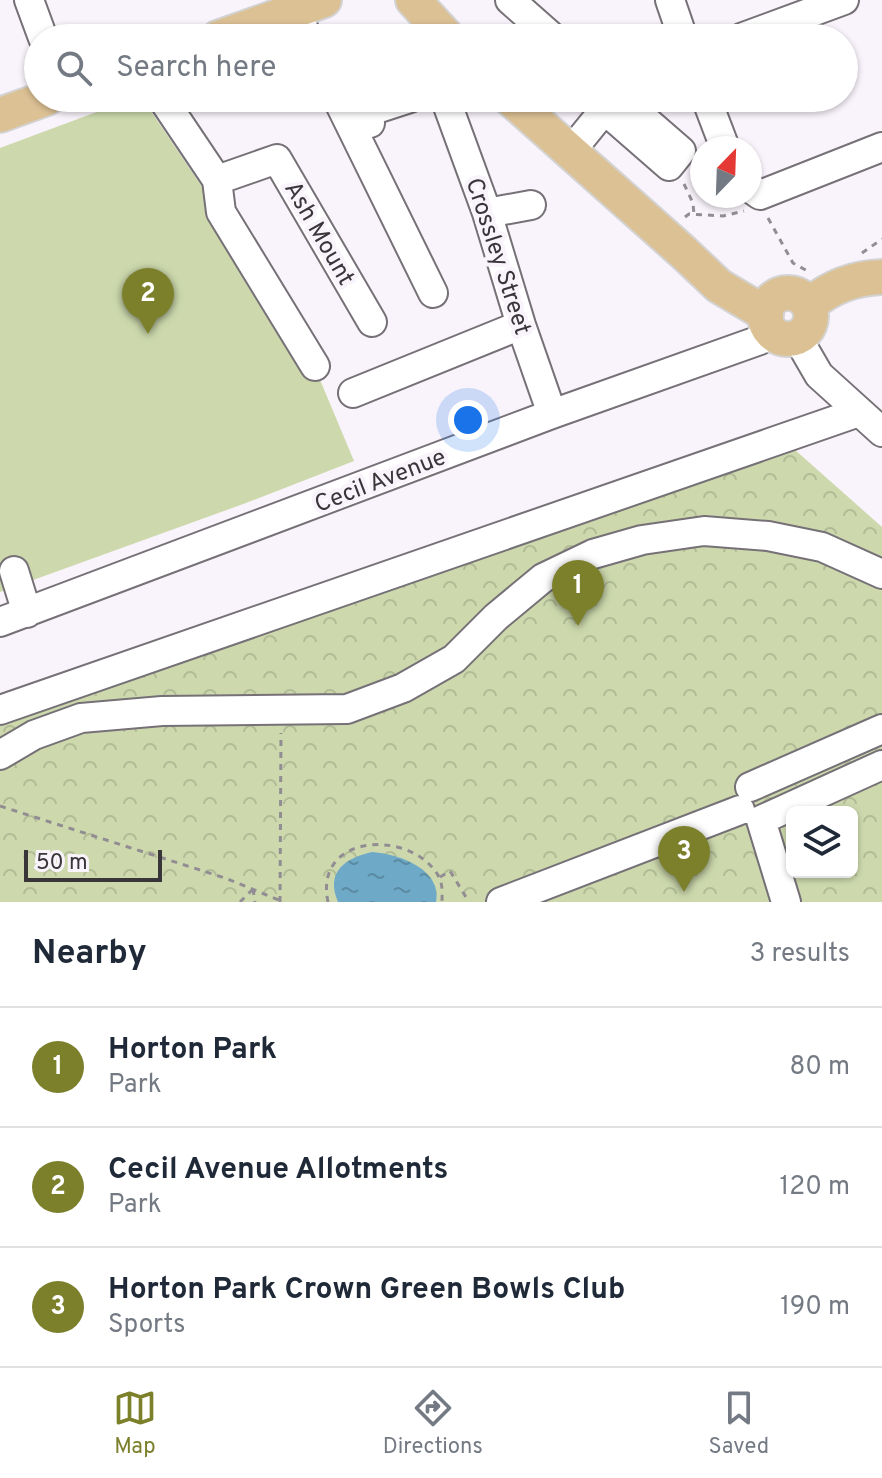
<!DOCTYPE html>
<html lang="en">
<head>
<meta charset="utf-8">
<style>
	:root { --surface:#fff; --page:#f2f2f3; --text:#1f2937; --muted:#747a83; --line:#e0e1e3; --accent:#7c802b }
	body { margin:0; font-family:Overpass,sans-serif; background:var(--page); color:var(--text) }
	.controls { position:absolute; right:24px; bottom:24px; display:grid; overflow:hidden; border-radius:12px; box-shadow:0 2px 6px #0004 }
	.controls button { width:72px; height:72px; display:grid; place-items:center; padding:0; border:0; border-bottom:2px solid var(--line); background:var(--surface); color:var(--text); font:40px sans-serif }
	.compass { position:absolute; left:690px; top:136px; width:72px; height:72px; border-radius:50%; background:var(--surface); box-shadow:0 2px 6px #0004; rotate:23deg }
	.scale { position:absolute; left:24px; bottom:20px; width:138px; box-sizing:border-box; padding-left:8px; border:4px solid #383639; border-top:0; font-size:22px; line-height:28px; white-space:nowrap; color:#383639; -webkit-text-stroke:6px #f9f3fb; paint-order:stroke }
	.you { position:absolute; left:468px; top:420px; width:28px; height:28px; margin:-20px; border:6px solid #fff; border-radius:50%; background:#1a73e8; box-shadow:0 0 0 12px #1a73e833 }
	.badge { display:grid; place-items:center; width:52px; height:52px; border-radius:50%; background:var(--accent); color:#fff; font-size:26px; font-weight:700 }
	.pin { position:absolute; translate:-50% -66px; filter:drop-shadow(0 2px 4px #0008) }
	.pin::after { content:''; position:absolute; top:42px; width:28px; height:24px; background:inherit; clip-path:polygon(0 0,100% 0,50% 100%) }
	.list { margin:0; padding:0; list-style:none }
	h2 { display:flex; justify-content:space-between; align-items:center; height:104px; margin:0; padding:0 32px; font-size:34px }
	h2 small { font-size:26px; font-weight:400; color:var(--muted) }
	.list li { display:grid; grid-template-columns:52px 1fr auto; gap:24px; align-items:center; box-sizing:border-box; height:120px; padding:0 32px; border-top:2px solid var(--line) }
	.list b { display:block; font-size:30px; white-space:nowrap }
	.list p { margin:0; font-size:26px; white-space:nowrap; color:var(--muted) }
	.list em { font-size:26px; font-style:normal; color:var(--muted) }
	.icon { flex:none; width:44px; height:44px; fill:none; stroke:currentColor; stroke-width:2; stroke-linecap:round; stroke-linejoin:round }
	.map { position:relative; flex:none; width:882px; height:902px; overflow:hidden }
	.search { position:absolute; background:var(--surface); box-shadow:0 2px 6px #0004; left:24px; right:24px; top:24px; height:88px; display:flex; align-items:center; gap:20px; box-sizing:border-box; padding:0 28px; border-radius:44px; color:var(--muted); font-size:30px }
	.sheet { height:464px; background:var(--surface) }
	nav { display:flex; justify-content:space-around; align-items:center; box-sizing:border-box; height:112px; border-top:2px solid var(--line); background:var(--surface); font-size:22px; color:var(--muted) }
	nav a { display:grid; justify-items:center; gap:4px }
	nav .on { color:var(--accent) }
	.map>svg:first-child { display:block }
	.green { fill:#cdd9ad }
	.forest { fill:url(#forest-crowns); fill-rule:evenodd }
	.water { fill:url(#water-ripples) }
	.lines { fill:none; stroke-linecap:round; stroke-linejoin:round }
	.minor-casing { stroke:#767077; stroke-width:32 }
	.major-casing { stroke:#d3d3d3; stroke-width:38 }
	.path { stroke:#918d92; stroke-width:3; stroke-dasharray:6 6; stroke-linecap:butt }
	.minor { stroke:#fff; stroke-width:28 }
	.major { stroke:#dcc194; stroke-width:34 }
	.labels { text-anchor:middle; stroke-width:8; stroke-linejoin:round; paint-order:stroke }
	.street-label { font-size:24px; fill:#383639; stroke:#f9f3fb }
</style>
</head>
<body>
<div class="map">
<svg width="882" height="902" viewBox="0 0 882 902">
	<defs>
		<pattern id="forest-crowns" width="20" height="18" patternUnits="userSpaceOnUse" patternTransform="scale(2)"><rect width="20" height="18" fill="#cdd9ad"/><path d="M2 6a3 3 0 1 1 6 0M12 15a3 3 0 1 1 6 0" fill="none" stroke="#b1bb96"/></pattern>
		<pattern id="water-ripples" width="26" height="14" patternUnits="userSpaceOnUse" patternTransform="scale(2)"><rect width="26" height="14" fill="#6ea9c7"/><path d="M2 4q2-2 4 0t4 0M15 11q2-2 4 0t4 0" fill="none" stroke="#5b8aa3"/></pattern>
	</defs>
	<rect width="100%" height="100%" fill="#f9f3fb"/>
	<!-- green -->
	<path class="green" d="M 134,98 L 142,98 L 274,293 L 318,375 L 354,461 L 246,503 L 0,592 L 0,148 Z"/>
	<!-- forest -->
	<path class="forest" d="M 785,441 L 882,527 L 882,902 L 0,902 L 0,725 ZM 792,812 L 852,812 L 852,872 L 792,872 Z"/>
	<!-- water -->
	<path class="water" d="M 372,852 C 399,854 442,869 436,902 L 338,902 C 325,872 345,858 372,852 Z"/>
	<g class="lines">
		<!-- minor casing -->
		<g class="minor-casing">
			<path id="minor" d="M 29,0 L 43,38
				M 510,0 L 553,38
				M 670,0 L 683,38
				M 295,11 L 308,38
				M 741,38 L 844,0
				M 162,98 L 217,180 L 277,159 L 372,322
				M 337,98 L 433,293
				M 445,98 L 487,213 L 521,325 L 552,414
				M 591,98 L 669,166 L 681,151 L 620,98
				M 706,98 L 725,148
				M 370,123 L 367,112 L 410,98
				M 571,151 L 614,98
				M 217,180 L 221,212 L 315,366
				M 750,188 L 760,195 L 882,147
				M 487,213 L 531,205
				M 797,337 L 819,375 L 882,432
				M 353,393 L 521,325
				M 14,571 L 27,613
				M 0,622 L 552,414 L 760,340
				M 0,710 L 859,412
				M 0,755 L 34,735 L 81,718 L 162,711 L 347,709 L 403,688 L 454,659 L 496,617 L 543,578 L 593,554 L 642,540 L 704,531 L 768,536 L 822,547 L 882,574
				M 750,787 L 882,729
				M 501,902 L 740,810
				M 786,902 L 761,820 L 882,765"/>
		</g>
		<!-- major casing -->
		<g class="major-casing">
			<path id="major" d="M 413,0 L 448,38
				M 218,38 L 324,0
				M 510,98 L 683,252 L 719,286 L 766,314
				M 0,115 L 47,98
				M765 316a23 23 0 1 1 46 0a23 23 0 1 1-46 0Z
				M 809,305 C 831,287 853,278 882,277"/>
		</g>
		<!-- path -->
		<path class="path" d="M 684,184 L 693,203 L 694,215
			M 685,217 L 689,214 L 723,216 L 744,211
			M 768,218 L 793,263 L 811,273
			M 862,253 L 882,239
			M 0,806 L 225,878 L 279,900
			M 440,877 L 450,871 L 469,902
			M 253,889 L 255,902
			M 240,902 L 253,889
			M 280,902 L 281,733
			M 328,902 C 313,832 413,829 439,877 C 443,885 442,894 442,902"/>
		<!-- minor -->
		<use href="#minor" class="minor"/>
		<!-- major -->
		<use href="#major" class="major"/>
	</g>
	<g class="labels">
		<!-- street labels -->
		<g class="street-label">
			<text transform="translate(320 233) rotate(60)" y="8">Ash Mount</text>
			<text transform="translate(499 256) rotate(72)" y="8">Crossley Street</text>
			<text transform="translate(380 480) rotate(-21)" y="8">Cecil Avenue</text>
		</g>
	</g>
</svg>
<div class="controls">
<button><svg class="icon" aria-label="layers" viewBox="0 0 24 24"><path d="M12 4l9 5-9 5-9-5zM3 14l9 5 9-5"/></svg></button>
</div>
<svg class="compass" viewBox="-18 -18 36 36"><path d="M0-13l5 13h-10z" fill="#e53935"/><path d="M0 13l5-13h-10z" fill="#747a83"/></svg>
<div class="scale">50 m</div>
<div class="you"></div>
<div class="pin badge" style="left:578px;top:626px">1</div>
<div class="pin badge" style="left:148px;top:334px">2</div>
<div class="pin badge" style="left:684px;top:892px">3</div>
<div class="search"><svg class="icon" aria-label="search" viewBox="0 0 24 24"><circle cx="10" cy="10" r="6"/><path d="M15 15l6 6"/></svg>Search here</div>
</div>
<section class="sheet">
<h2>Nearby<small>3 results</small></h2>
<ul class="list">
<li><span class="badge">1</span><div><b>Horton Park</b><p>Park</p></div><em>80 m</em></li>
<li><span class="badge">2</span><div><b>Cecil Avenue Allotments</b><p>Park</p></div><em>120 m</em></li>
<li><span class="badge">3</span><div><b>Horton Park Crown Green Bowls Club</b><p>Sports</p></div><em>190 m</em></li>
</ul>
</section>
<nav>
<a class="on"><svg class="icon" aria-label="map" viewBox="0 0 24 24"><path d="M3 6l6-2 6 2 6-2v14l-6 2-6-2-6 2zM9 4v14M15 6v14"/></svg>Map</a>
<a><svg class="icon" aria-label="directions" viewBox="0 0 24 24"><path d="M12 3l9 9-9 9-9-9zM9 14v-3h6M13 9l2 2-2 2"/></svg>Directions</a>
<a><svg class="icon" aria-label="saved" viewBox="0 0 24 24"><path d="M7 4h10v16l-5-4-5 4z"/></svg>Saved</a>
</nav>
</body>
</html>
